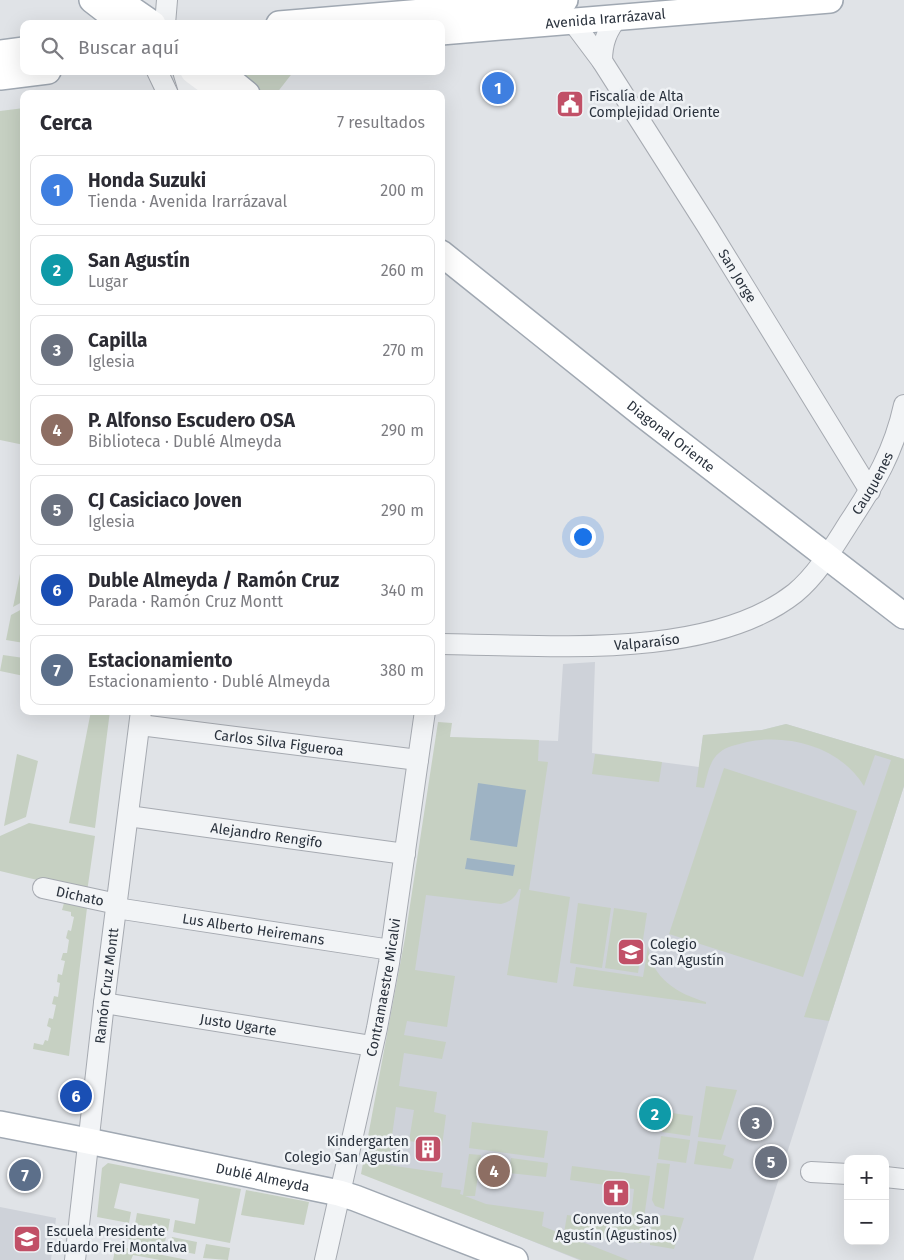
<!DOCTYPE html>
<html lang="es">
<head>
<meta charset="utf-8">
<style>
	:root { --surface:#fff; --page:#f2f2f3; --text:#2b2b33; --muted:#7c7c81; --line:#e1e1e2; --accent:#111827 }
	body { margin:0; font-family:"Fira Sans",sans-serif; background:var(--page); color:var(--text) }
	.controls { position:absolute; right:15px; bottom:15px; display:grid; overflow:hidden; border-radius:10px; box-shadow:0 5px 20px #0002 }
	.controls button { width:45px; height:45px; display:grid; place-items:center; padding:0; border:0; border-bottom:1px solid var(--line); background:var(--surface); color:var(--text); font:25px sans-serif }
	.you { position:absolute; left:582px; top:536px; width:18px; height:18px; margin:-12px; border:4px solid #fff; border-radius:50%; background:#1a73e8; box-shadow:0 0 0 8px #1a73e833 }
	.badge { display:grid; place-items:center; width:32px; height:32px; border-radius:50%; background:var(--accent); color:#fff; font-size:16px; font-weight:700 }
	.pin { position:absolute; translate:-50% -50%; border:2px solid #fff; box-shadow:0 1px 5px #0006 }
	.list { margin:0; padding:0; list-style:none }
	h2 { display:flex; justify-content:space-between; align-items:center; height:65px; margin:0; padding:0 20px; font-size:21px }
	h2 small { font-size:16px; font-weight:400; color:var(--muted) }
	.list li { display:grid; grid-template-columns:32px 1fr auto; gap:15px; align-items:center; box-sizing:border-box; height:70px; margin:0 10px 10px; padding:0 10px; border:1px solid var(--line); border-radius:10px }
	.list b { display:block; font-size:19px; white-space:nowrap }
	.list p { margin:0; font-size:16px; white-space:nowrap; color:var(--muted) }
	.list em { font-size:16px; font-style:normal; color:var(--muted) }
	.icon { flex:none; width:28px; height:28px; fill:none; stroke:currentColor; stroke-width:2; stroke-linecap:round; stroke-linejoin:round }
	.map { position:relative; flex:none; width:904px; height:1260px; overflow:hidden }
	.search { position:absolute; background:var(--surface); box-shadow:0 5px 20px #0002; left:20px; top:20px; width:425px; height:55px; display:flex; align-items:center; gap:12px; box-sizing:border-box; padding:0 18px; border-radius:10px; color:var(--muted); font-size:19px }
	.panel { position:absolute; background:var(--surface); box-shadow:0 5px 20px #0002; left:20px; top:90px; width:425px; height:625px; border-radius:10px }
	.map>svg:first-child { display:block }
	.built { fill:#ced2d9 }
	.green { fill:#c6d0c2 }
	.water { fill:#9eb3c4 }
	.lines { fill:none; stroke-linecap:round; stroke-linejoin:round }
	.minor-casing { stroke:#a6aab1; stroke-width:22 }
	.major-casing { stroke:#a0a8b2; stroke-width:28 }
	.minor { stroke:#f2f4f6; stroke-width:20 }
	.major { stroke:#fff; stroke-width:25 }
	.labels { text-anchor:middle; stroke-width:5; stroke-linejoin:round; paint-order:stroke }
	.street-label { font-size:14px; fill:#2a323d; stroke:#eff2f5 }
	.poi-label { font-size:14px; fill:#2a323d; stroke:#eff2f5; text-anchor:start }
</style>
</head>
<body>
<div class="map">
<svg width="904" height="1260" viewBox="0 0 904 1260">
	<rect width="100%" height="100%" fill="#e0e3e7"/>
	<!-- built -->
	<path class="built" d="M 595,662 L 592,753 L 699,767 L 703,735 L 762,730 L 786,724 L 904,759 L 904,786 L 753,1260 L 579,1260 L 365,1174 L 443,737 L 558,741 L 563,664 Z
		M 0,1207 L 56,1218 L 51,1260 L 0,1260 Z"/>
	<!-- green -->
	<path class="green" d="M 243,71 L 294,71 L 276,94 L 259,94 L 238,77 Z
		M 24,108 L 24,445 L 0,440 L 0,111 Z
		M 24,555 L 24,601 L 13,607 Z
		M 24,608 L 24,643 L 6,640 L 11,615 Z
		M 3,655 L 24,658 L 24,676 L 0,671 Z
		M 91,711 L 110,711 L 95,828 L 69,823 Z
		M 438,722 L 452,723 L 450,737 L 539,740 L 538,761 L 548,762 L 529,890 L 570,897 L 557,983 L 507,975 L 521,889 L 519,889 C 515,898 510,902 501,904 L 426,895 L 415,970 L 455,976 L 447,1027 L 407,1021 L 404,1035 L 446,1042 L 442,1059 L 404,1053 L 399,1086 L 437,1092 L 434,1112 L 446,1115 L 442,1146 L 409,1141 L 414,1110 L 396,1107 L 388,1165 L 443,1173 L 441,1187 L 461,1190 L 460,1194 L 463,1195 L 469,1154 L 481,1155 L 475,1196 L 465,1196 L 486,1204 L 544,1212 L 542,1226 L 628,1260 L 581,1260 L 361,1174 L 405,938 Z
		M 786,724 L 904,759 L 904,786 L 829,1021 L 804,1017 L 891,760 L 875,755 L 864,786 C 841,748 790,733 747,742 C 737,745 726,746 719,753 C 709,761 707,777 704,788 L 696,787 L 703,735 L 762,730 Z
		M 17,754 L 38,761 L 26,817 L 4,826 Z
		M 595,754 L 662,762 L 659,782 L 592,774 Z
		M 724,768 L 857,811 L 803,977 L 669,934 Z
		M 29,823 L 95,836 L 87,892 L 0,871 L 0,836 Z
		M 64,903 L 87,908 L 69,1056 L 33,1049 L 34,1043 L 43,1045 L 45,1040 L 48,1041 L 51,1028 L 47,1026 L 49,1018 L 53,1019 L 56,1005 L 52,1004 L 54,996 L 58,997 L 60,983 L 57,982 L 58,974 L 62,975 L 65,961 L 61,960 L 63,953 L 67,953 L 69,940 L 66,938 L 68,930 L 71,931 L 74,917 L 71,916 L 71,912 L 62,910 Z
		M 578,903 L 611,908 L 602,968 L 570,963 Z
		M 614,908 L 647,913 L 638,973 L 605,968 Z
		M 648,946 C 651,978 678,994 706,1002 L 706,1004 L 573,986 L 576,967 L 643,977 Z
		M 706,1086 L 737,1090 L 721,1140 L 698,1137 Z
		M 665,1112 L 693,1116 L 690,1136 L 662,1132 Z
		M 472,1122 L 548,1131 L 544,1158 L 469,1148 Z
		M 661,1136 L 690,1140 L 686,1163 L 658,1159 Z
		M 698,1141 L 726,1145 L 723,1155 L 734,1159 L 731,1169 L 694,1164 Z
		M 511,1158 L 548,1163 L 546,1177 L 509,1173 Z
		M 108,1163 L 241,1189 L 230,1243 L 173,1232 L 175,1220 L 195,1224 L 199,1199 L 120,1183 L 114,1208 L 131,1212 L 129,1223 L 97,1217 L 102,1168 Z
		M 657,1163 L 670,1164 L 664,1209 L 655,1206 L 652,1200 Z
		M 572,1166 L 650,1176 L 644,1218 L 631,1217 L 634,1189 L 570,1180 Z
		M 246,1190 L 309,1202 L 304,1225 L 241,1215 Z
		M 137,1213 L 170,1219 L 168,1231 L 135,1224 Z
		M 567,1215 L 643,1225 L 641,1243 L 564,1233 Z
		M 664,1215 L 684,1218 L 674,1249 L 650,1245 C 651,1233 649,1217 664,1215 Z
		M 120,1227 L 166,1236 L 164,1248 L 139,1243 L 118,1235 Z
		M 172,1237 L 197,1242 L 195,1254 L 169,1249 Z
		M 206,1244 L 230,1248 L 228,1260 L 203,1258 Z
		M 116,1246 L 188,1260 L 160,1260 L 133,1255 L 131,1260 L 113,1260 Z"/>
	<!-- water -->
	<path class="water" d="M 478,783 L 526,790 L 517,847 L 470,840 Z
		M 467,858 L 515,865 L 513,876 L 465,869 Z"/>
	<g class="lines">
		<!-- minor casing -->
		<g class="minor-casing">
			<g id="minor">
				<path id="s1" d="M 572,21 L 602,61 L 707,226 L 870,491"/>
				<path d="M 165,24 L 167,0"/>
				<path d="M 602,61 C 602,43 607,30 618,17"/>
				<path d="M 157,71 L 168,94"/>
				<path d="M 183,71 L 190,94"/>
				<path id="s2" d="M 441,644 C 545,645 709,661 795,593 C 818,574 834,546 850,521 C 875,483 894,451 904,405"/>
				<path id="s3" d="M 140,725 L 418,760"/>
				<path id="s4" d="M 128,816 L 405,854"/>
				<path id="s5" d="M 43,888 L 117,904"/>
				<path id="s6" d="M 116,908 L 391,950"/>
				<path id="s7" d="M 104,1003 L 372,1046"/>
				<path d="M 811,1172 L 848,1174"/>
				<path d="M 885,1177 L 904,1179"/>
				<path id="s8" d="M 75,1260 L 104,1003 L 141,711"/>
				<path id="s9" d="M 325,1260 L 377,1028 L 389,963 L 425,711"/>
			</g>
		</g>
		<!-- major casing -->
		<g class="major-casing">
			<g id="major">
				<path d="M 92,0 L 123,24"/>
				<path d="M 118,0 L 153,24"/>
				<path d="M 279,24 L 565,0"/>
				<path id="s10" d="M 441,32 L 830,0"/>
				<path d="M 0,53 L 24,50"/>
				<path d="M 193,71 L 224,94"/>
				<path d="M 219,71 L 247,94"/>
				<path d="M 0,77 L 48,71"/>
				<path id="s11" d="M 441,253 L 642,414 L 904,616"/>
				<path id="s12" d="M 0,1124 L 88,1141 L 339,1193 L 355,1198 L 515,1260"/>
			</g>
		</g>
		<!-- minor -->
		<use href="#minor" class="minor"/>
		<!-- major -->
		<use href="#major" class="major"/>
	</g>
	<!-- icons -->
	<defs>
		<g id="civic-square" transform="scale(1.4375)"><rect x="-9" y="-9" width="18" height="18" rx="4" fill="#c15067" stroke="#eff2f5"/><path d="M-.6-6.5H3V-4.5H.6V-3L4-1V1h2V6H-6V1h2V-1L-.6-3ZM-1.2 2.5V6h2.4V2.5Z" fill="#fff"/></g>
		<g id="school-square" transform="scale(1.4375)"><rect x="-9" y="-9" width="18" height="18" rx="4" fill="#c15067" stroke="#eff2f5"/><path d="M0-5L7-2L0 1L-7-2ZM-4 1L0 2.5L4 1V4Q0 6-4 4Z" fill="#fff"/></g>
		<g id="building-square" transform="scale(1.4375)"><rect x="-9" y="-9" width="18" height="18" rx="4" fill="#c15067" stroke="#eff2f5"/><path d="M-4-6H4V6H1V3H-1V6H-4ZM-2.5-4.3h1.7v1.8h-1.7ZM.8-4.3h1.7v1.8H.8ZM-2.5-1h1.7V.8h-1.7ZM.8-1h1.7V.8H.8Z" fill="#fff"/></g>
		<g id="church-square" transform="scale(1.4375)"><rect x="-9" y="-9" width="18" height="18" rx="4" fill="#c15067" stroke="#eff2f5"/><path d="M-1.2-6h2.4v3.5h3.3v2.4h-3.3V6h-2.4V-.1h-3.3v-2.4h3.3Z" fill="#fff"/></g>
	</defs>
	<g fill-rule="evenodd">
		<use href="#civic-square" x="570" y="104"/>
		<use href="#school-square" x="631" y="952"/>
		<use href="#building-square" x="428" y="1149"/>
		<use href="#church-square" x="616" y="1193"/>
		<use href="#school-square" x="27" y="1239"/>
	</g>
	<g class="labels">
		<!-- street labels -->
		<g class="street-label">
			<text dy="5" stroke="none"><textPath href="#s10" startOffset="165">Avenida Irarrázaval</textPath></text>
			<text dy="5" stroke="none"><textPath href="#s1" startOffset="304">San Jorge</textPath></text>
			<text dy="5" stroke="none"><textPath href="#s11" startOffset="294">Diagonal Oriente</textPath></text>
			<text dy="5" stroke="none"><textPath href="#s2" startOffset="499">Cauquenes</textPath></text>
			<text dy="5" stroke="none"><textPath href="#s2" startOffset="206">Valparaíso</textPath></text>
			<text dy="5" stroke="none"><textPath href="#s3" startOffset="140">Carlos Silva Figueroa</textPath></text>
			<text dy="5" stroke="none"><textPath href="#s4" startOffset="140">Alejandro Rengifo</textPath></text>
			<text dy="5" stroke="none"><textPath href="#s5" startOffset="38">Dichato</textPath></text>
			<text dy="5" stroke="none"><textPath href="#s6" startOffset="139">Lus Alberto Heiremans</textPath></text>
			<text dy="5" stroke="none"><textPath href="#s8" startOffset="276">Ramón Cruz Montt</textPath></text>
			<text dy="5" stroke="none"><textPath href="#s9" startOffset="279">Contramaestre Micalvi</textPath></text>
			<text dy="5" stroke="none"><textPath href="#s7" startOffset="136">Justo Ugarte</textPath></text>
			<text dy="5" stroke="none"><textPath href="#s12" startOffset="268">Dublé Almeyda</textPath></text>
		</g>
		<!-- poi labels -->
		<g class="poi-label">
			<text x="589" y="101">Fiscalía de Alta<tspan x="589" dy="16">Complejidad Oriente</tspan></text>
			<text x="650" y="949">Colegio<tspan x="650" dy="16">San Agustín</tspan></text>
			<text x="409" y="1146" text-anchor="end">Kindergarten<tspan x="409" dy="16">Colegio San Agustín</tspan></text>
			<text x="616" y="1224" text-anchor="middle">Convento San<tspan x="616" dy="16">Agustín (Agustinos)</tspan></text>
			<text x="46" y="1236">Escuela Presidente<tspan x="46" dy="16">Eduardo Frei Montalva</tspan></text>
		</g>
	</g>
</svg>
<div class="controls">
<button>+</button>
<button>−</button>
</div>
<div class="you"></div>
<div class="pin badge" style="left:498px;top:88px;background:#3f7fe0">1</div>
<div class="pin badge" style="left:655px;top:1114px;background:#0f9aa8">2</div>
<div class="pin badge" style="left:756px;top:1123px;background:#6b7280">3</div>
<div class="pin badge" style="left:494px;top:1171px;background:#8d6e63">4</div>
<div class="pin badge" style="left:771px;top:1162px;background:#6b7280">5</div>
<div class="pin badge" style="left:76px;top:1096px;background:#1a4fb4">6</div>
<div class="pin badge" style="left:25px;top:1175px;background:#5c6f8a">7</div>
<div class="search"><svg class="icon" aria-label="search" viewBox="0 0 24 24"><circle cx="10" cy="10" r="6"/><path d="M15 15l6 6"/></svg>Buscar aquí</div>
<section class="panel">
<h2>Cerca<small>7 resultados</small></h2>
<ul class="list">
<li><span class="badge" style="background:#3f7fe0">1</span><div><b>Honda Suzuki</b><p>Tienda · Avenida Irarrázaval</p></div><em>200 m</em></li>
<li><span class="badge" style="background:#0f9aa8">2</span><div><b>San Agustín</b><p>Lugar</p></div><em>260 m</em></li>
<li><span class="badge" style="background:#6b7280">3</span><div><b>Capilla</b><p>Iglesia</p></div><em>270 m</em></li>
<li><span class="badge" style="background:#8d6e63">4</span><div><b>P. Alfonso Escudero OSA</b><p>Biblioteca · Dublé Almeyda</p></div><em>290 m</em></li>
<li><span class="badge" style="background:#6b7280">5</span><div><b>CJ Casiciaco Joven</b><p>Iglesia</p></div><em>290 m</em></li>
<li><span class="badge" style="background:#1a4fb4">6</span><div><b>Duble Almeyda / Ramón Cruz</b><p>Parada · Ramón Cruz Montt</p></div><em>340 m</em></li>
<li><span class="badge" style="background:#5c6f8a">7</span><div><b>Estacionamiento</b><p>Estacionamiento · Dublé Almeyda</p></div><em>380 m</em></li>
</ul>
</section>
</div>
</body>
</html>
